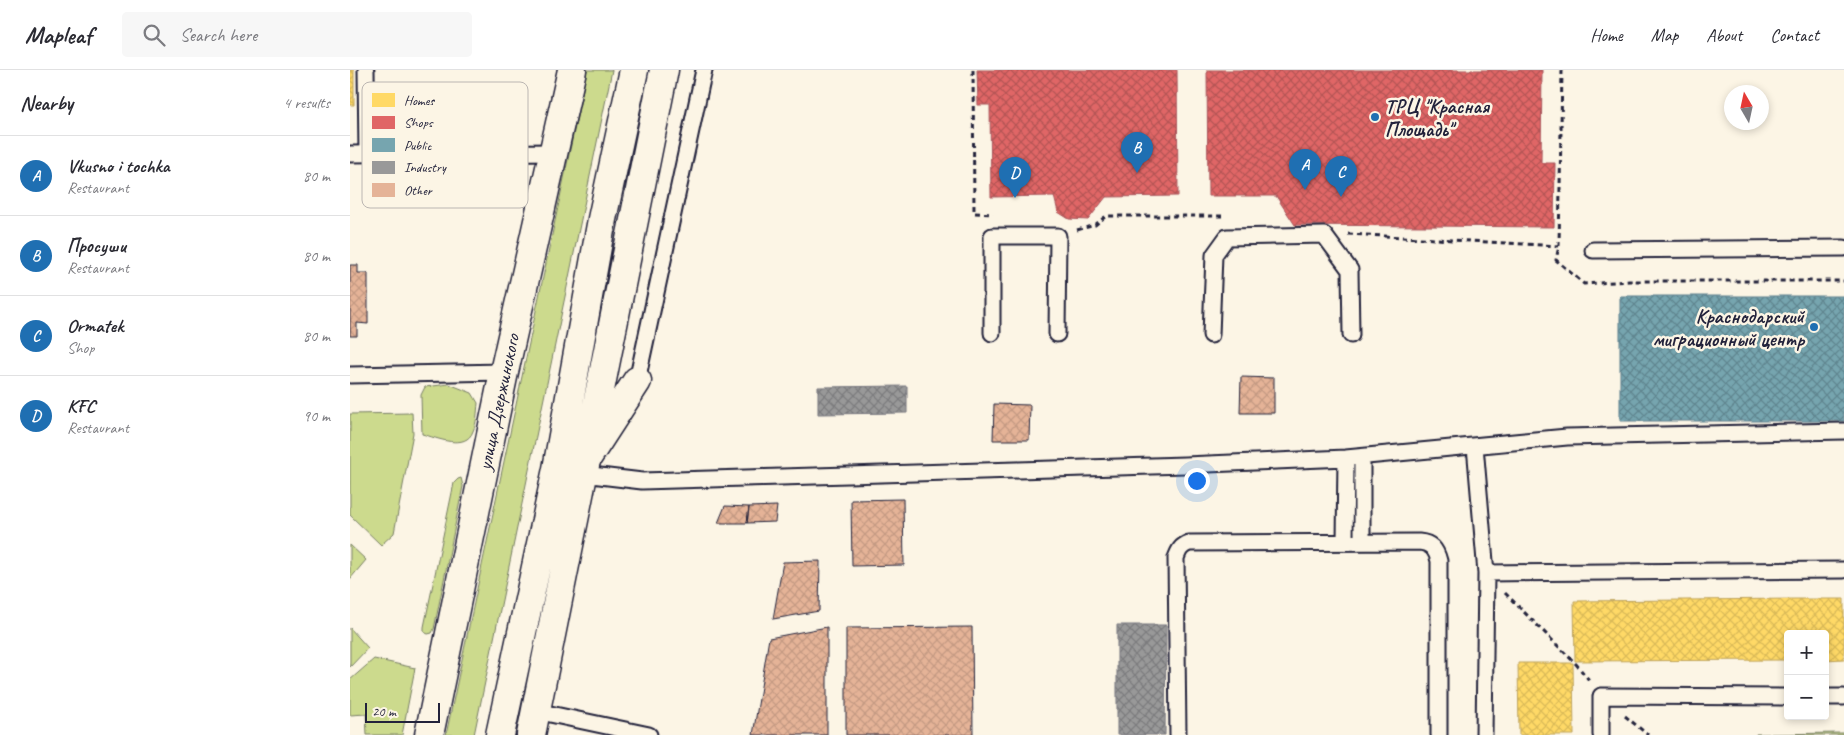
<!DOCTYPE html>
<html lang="en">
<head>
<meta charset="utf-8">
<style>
	:root { --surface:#fff; --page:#f7f7f7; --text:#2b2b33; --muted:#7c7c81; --line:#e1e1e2; --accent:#1f6fb2 }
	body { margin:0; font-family:Caveat,sans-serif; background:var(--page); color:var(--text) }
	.controls { position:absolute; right:15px; bottom:15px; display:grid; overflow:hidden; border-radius:5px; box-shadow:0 2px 8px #0003 }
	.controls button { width:45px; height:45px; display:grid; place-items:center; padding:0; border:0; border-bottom:1px solid var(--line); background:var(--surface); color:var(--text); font:25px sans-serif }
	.compass { position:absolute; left:1374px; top:15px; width:45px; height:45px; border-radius:50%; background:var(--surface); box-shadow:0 2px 8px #0003; rotate:351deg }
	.scale { position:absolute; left:15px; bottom:12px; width:75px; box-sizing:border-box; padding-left:5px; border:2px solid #22223b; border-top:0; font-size:14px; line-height:18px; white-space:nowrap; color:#22223b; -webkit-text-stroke:4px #fcf5e5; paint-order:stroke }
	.you { position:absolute; left:846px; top:410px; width:18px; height:18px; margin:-12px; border:4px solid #fff; border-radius:50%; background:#1a73e8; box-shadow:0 0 0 8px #1a73e833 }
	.badge { display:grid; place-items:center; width:32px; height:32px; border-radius:50%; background:var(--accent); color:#fff; font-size:16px; font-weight:700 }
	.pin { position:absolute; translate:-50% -41px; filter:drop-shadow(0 1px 2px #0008) }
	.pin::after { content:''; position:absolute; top:26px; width:18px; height:15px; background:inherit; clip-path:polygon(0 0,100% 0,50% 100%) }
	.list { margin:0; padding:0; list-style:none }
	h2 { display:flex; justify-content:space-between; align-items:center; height:65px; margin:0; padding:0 20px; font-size:21px }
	h2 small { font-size:16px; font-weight:400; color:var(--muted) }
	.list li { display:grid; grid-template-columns:32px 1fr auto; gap:15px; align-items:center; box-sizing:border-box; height:80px; padding:0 20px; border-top:1px solid var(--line) }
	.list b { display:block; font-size:19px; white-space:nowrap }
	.list p { margin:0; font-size:16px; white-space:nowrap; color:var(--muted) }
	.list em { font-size:16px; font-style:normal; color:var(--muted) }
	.icon { flex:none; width:28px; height:28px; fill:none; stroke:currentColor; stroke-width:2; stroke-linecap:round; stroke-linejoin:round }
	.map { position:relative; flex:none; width:1494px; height:665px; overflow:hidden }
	header { display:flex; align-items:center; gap:30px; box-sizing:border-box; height:70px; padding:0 25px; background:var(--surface); border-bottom:1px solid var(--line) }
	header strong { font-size:24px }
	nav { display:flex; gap:28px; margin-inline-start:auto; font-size:18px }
	.search { width:350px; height:45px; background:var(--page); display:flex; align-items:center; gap:12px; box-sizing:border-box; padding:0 18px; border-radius:5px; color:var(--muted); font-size:19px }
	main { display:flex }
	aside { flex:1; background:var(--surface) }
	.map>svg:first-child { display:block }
	.green { fill:#ccda8d; stroke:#777e64 }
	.park { fill:url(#park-dots); stroke:#777e64 }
	.homes { fill:url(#homes-cross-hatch); stroke:#bda259 }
	.shops { fill:url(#shops-cross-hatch); stroke:#a75259 }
	.public { fill:url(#public-cross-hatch); stroke:#5d7e8c }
	.industry { fill:url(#industry-cross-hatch); stroke:#75757d }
	.building { fill:url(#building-cross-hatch); stroke:#22223b }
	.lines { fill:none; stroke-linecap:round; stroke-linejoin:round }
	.lane-casing { stroke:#22223b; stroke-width:19 }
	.street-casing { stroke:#22223b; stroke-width:31 }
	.primary-casing { stroke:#22223b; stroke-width:31 }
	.path { stroke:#22223b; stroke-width:3; stroke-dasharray:5 4; stroke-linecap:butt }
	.lane { stroke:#fcf5e5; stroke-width:15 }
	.street { stroke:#fcf5e5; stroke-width:28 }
	.primary { stroke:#fcf5e5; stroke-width:28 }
	.poi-dot { fill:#1f6fb2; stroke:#fcf5e5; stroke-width:2 }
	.labels { text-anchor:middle; stroke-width:5; stroke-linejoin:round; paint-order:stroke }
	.poi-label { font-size:20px; font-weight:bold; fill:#22223b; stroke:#fcf5e5; text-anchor:start }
	.street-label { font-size:20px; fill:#22223b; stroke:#fcf5e5 }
	.key { fill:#fcf5e5; stroke:#bbb6b2; stroke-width:1 }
	.key-label { font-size:14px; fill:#22223b }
</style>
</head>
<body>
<header>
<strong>Mapleaf</strong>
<div class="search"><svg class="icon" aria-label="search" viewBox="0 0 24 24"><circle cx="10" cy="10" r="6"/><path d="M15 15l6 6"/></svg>Search here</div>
<nav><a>Home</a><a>Map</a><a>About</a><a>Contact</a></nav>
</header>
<main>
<aside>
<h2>Nearby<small>4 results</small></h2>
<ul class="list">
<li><span class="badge">A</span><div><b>Vkusno i tochka</b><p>Restaurant</p></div><em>80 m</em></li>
<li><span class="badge">B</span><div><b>Просуши</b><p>Restaurant</p></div><em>80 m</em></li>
<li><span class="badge">C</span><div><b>Ormatek</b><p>Shop</p></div><em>80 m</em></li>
<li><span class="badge">D</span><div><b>KFC</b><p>Restaurant</p></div><em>90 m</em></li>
</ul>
</aside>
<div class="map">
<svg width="1494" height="665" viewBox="0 0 1494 665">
	<defs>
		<pattern id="park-dots" width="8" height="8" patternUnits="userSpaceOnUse" patternTransform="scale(1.25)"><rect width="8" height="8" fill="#ccda8d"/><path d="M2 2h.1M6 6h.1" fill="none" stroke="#afbb7b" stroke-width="1.8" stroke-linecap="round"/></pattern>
		<pattern id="homes-cross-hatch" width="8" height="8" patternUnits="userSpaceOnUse" patternTransform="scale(1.25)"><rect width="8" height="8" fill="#ffd966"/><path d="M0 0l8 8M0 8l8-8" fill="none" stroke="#daba59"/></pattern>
		<pattern id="shops-cross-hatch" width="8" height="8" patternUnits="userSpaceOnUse" patternTransform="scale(1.25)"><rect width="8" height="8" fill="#e06666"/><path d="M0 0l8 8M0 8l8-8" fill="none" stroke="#b55455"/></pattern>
		<pattern id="public-cross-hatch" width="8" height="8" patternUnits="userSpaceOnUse" patternTransform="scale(1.25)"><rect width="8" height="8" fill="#76a5af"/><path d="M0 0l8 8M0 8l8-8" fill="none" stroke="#608690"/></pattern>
		<pattern id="industry-cross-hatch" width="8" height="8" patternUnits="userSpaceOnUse" patternTransform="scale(1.25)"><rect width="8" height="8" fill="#999"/><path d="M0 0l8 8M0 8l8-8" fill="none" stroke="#7c7c7e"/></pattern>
		<pattern id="building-cross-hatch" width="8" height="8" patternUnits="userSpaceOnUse" patternTransform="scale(1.25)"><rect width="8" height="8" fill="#e5b397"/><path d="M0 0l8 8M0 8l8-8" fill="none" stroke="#c49a83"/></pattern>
	</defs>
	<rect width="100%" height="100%" fill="#fcf5e5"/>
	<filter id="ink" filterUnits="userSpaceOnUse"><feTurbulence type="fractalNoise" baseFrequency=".02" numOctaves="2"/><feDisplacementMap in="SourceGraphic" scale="10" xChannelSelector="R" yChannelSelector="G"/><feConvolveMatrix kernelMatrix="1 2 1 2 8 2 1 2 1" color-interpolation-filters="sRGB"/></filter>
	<g filter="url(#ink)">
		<!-- green -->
		<path class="green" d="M 237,0 L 262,0 L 124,665 L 96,665 Z
			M 99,314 L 122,323 L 128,333 C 127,342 127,353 123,361 C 116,381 87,368 72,364 L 71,325 L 75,317 Z
			M 62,343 L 63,363 L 44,463 L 31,475 L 0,445 L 0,344 Z
			M 111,408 L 113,416 L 84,559 L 82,563 L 78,564 L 74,562 L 74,557 L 104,413 L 108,409 Z
			M 0,475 L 16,490 L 0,509 Z
			M 0,558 L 18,578 L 0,597 Z
			M 24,589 L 65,598 L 52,665 L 17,665 L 16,644 L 0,645 L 0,610 Z"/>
		<!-- park -->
		<path class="park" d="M 1494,663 L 1494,665 L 1406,665 L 1406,664 Z"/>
		<!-- homes -->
		<path class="homes" d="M 0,0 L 4,0 L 4,35 L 0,35 Z
			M 1445,529 L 1494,529 L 1494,589 L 1475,590 L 1475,564 L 1438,564 L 1438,590 L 1225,591 L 1224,531 Z
			M 1168,593 L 1223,593 L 1224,665 L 1169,665 Z"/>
		<!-- shops -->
		<path class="shops" d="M 627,0 L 827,0 L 828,126 L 756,127 L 738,150 L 719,149 L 708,142 L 704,126 L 641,127 L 640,35 L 628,35 Z
			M 857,0 L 1192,0 L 1191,93 L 1205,93 L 1204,157 L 945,155 L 926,126 L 858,126 Z"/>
		<!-- public -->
		<path class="public" d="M 1270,226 L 1494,226 L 1494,351 L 1270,351 Z"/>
		<!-- industry -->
		<path class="industry" d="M 557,316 L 557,343 L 468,344 L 468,317 Z
			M 767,555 L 816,555 L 815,665 L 767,665 Z"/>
		<!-- building -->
		<path class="building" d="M 0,195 L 8,195 L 8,203 L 18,203 L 18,254 L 7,253 L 7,266 L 0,266 Z
			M 891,307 L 924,308 L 924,343 L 890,343 Z
			M 644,334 L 680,335 L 679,370 L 643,370 Z
			M 553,429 L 554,495 L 502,496 L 501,430 Z
			M 375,436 L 399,437 L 397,453 L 368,453 Z
			M 427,436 L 425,452 L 397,453 L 399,437 Z
			M 470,491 L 469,541 L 423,549 L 433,492 Z
			M 477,557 L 477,665 L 403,665 L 419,568 Z
			M 622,557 L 623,665 L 496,665 L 496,558 Z"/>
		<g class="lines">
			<!-- lane casing -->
			<g class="lane-casing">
				<path id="lane" d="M 16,0 L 17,84
					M 0,84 L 205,82
					M 1243,180 L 1494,178
					M 642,263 L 642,166 L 708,166 L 707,264
					M 861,265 L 864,185 L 877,167 L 974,165 L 1000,200 L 1001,265
					M 0,305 L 154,302
					M 287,311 L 354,0
					M 1125,376 L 1136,503 L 1134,665
					M 233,404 L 292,411 L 835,395 L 996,388 L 1217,367 L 1494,361
					M 995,472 L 996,388
					M 1012,472 L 1012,388
					M 1136,503 L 1494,500
					M 1475,627 L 1494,627
					M 186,641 L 299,665
					M 828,665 L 826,488 C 829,480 831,476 839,473 L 1069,472 C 1081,473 1086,479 1089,491 L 1089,665
					M 1251,665 L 1251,626 L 1438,627"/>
			</g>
			<!-- street casing -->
			<g class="street-casing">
				<path id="street" d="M 237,388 L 287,311
					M 79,665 L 154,302 L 222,0"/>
			</g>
			<!-- primary casing -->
			<g class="primary-casing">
				<path id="primary" d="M 150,665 L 207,399 L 252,149 L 284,0
					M 181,665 L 314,0"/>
			</g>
			<!-- path -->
			<path class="path" d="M 623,0 L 624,143 L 643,144
				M 1212,0 L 1209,176 L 1206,190 L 1234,214 L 1279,211 L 1494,211
				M 727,160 L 745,155 L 756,146 L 872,146
				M 998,164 L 1209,176
				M 1155,523 L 1226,594 L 1239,610
				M 1275,646 L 1298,665"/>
			<!-- lane -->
			<use href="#lane" class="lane"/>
			<!-- street -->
			<use href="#street" class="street"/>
			<!-- primary -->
			<use href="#primary" class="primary"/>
		</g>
	</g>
	<!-- markers -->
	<g class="poi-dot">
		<circle cx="1025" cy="47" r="5"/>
		<circle cx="1464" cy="257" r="5"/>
	</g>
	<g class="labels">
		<!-- poi labels -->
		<g class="poi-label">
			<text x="1035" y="43">ТРЦ "Красная<tspan x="1035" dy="23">Площадь"</tspan></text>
			<text x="1454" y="253" text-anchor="end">Краснодарский<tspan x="1454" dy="23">миграционный центр</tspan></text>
		</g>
		<!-- street labels -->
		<g class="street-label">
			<text transform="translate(148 332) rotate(-78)" y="7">улица Дзержинского</text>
		</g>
	</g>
	<!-- legend -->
	<rect x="12" y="12" width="166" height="126" rx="8" class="key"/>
	<rect x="22" y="23" width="23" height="14" fill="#ffd966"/>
	<rect x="22" y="46" width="23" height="13" fill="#e06666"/>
	<rect x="22" y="68" width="23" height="14" fill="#76a5af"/>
	<rect x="22" y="91" width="23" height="13" fill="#999"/>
	<rect x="22" y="113" width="23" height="14" fill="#e5b397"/>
	<g class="key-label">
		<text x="54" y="35">Homes</text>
		<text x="54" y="57">Shops</text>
		<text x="54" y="80">Public</text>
		<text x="54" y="102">Industry</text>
		<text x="54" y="125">Other</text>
	</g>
</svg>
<div class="controls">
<button>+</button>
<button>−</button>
</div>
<svg class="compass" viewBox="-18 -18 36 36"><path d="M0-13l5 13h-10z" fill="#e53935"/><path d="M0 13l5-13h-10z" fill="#7c7c81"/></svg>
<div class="scale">20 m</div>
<div class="you"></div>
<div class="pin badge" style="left:955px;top:120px">A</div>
<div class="pin badge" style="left:787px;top:103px">B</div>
<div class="pin badge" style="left:991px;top:127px">C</div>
<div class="pin badge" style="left:665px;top:128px">D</div>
</div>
</main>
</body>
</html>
